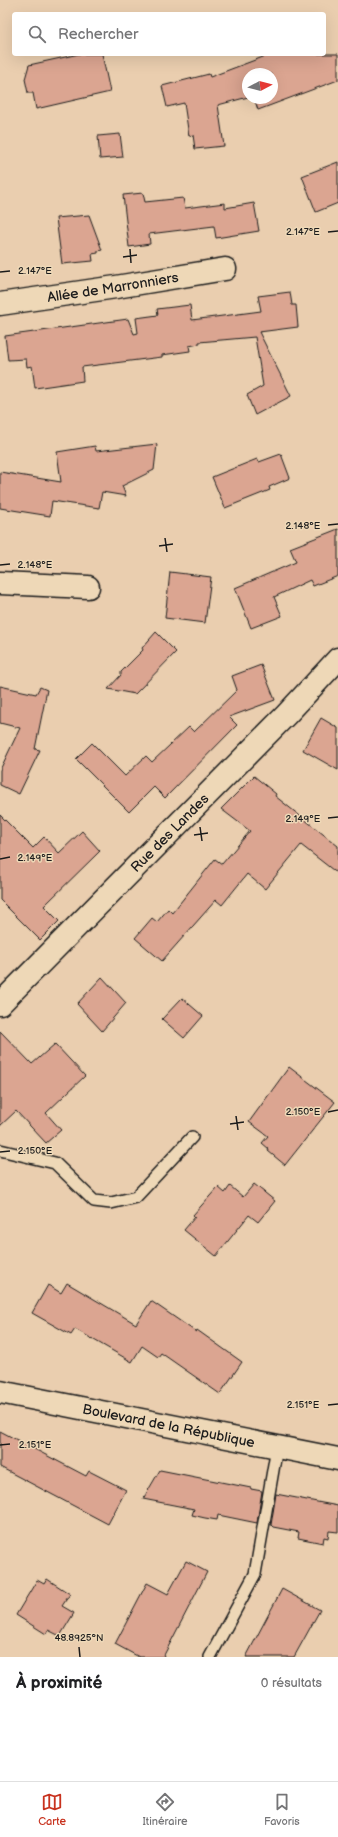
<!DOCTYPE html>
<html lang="fr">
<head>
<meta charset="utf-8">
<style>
	:root { --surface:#fff; --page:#f6f6f6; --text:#202124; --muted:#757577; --line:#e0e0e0; --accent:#c8321e }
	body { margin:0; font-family:"Balsamiq Sans",sans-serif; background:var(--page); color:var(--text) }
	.compass { position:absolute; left:242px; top:68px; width:36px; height:36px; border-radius:50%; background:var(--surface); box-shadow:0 4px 16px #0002; rotate:83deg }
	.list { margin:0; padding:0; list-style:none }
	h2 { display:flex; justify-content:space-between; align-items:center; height:52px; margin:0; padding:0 16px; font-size:17px }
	h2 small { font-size:13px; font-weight:400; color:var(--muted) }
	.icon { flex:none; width:22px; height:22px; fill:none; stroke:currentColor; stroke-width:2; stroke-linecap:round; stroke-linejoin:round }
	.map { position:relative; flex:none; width:338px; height:1657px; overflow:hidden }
	.search { position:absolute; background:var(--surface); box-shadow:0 4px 16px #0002; left:12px; right:12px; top:12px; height:44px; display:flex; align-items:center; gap:10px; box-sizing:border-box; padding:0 14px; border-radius:4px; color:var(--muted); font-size:15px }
	.sheet { height:124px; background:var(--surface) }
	nav { display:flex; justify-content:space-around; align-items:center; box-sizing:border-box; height:56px; border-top:1px solid var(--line); background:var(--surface); font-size:11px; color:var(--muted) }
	nav a { display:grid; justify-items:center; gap:2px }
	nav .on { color:var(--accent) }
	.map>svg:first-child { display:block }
	.building { fill:#dba591; stroke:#1c1c1c }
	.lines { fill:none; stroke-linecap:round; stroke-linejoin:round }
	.service-casing { stroke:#1c1c1c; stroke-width:14 }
	.minor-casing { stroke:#1c1c1c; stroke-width:25 }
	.tertiary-casing { stroke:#1c1c1c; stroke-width:25 }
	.service { stroke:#eed8b7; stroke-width:11 }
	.minor { stroke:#eed8b7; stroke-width:22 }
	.tertiary { stroke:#eed8b7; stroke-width:22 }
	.ticks { fill:none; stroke:#1c1c1c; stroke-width:1.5 }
	.labels { text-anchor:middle; stroke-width:3; stroke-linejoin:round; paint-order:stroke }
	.street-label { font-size:14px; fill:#1c1c1c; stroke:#eed8b7 }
	.ticks-label { font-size:10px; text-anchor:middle; fill:#1c1c1c; stroke:#eed8b7; stroke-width:3; stroke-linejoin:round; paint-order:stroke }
</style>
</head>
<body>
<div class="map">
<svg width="338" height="1657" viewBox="0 0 338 1657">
	<rect width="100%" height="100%" fill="#eaceaf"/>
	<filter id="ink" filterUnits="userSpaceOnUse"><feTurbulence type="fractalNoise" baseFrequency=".025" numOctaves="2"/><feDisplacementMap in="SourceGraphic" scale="8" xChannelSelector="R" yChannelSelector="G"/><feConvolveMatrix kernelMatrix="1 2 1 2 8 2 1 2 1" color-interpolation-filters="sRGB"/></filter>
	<g filter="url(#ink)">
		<!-- building -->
		<path class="building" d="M 79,54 L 102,54 L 110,92 L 36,109 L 33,93 L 28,93 L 25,79 L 29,65 Z
			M 271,54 L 338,54 L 338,80 L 258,110 L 254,98 L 272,98 L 272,74 L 248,74 L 248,97 L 218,105 L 224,146 L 195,149 L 193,135 L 189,136 L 184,103 L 167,107 L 162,86 L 209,74 L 210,77 Z
			M 120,134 L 123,157 L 100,159 L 98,136 Z
			M 338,162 L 338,203 L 316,212 L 302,176 Z
			M 143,193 L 145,202 L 183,198 L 185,208 L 225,203 L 225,208 L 254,203 L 259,231 L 216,238 L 214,226 L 149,234 L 150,244 L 129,247 L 123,195 Z
			M 89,215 L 102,250 L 98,251 L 98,253 L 92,254 L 93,261 L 62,264 L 56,218 Z
			M 290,292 L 292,305 L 296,305 L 298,327 L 259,332 L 291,396 L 255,415 L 247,395 L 263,386 L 255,337 L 199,342 L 199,344 L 189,346 L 190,351 L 162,355 L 162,357 L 82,367 L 83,381 L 35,388 L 32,366 L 27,367 L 26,359 L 8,360 L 5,336 L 128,319 L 134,334 L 138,333 L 136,318 L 158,315 L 157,309 L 190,305 L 192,320 L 261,311 L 258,296 Z
			M 157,444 L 154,470 L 122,486 L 126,496 L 102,492 L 99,508 L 52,501 L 50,516 L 0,508 L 0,472 L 61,482 L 57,452 L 95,446 L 96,451 Z
			M 281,454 L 290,478 L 269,487 L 270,490 L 225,508 L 212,477 L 257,459 L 259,462 Z
			M 338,529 L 338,576 L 313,586 L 310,580 L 274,597 L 282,616 L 251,628 L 235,588 L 296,562 L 290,548 Z
			M 170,572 L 211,577 L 205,623 L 165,618 Z
			M 156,632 L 176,652 L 135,694 L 108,689 L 121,675 L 121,672 L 143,650 L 142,648 Z
			M 261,665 L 275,700 L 229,717 L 237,725 L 165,798 L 154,787 L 129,812 L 76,759 L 92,743 L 125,776 L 146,756 L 152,762 L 189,727 L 194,732 L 237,690 L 232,676 Z
			M 0,686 L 36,694 L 40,687 L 47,690 L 35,749 L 40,750 L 19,794 L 0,785 L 0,770 L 20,728 L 0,723 Z
			M 321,718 L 338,728 L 338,770 L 303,750 Z
			M 254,776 L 276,794 L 275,796 L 338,846 L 338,874 L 301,845 L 265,889 L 247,874 L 222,905 L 216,900 L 162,961 L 135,938 L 152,918 L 157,922 L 168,909 L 172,913 L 215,859 L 222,864 L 250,831 L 221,809 Z
			M 0,815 L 33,848 L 44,837 L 59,853 L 82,831 L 100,851 L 44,906 L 59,921 L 40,940 L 0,900 Z
			M 102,977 L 126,1003 L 102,1031 L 77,1004 Z
			M 182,998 L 203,1016 L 184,1038 L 162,1019 Z
			M 0,1031 L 32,1064 L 55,1044 L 85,1076 L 46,1113 L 61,1130 L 46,1143 L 16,1111 L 0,1126 Z
			M 289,1067 L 335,1102 L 285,1165 L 268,1151 L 269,1149 L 262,1143 L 268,1136 L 249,1122 Z
			M 254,1184 L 275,1201 L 258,1222 L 249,1215 L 216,1256 L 184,1230 L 195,1217 L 193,1215 L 218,1187 L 225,1193 L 230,1186 L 243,1197 Z
			M 67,1283 L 136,1324 L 151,1301 L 196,1332 L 197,1330 L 242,1362 L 220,1394 L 161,1353 L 158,1357 L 142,1346 L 132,1362 L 75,1329 L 71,1335 L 32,1313 L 48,1285 L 61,1293 Z
			M 0,1431 L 86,1476 L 89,1471 L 126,1490 L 108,1524 L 0,1467 Z
			M 160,1470 L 251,1488 L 251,1489 L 262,1491 L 257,1523 L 218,1515 L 217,1520 L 205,1518 L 192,1515 L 194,1509 L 143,1499 Z
			M 276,1494 L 338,1506 L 338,1532 L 329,1531 L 328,1538 L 324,1537 L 323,1543 L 298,1538 L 299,1532 L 273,1527 L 271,1525 Z
			M 186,1561 L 207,1572 L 163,1657 L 139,1657 L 115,1644 L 147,1583 L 168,1594 Z
			M 47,1579 L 70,1594 L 62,1606 L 74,1613 L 60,1636 L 48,1630 L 46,1634 L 16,1615 L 37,1580 L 44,1584 Z
			M 282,1589 L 320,1610 L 294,1657 L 246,1657 Z"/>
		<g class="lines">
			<!-- service casing -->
			<g class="service-casing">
				<path id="service" d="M 0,1150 L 55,1163 L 94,1201 L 111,1203 L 136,1197 L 192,1137
					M 210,1657 L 255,1574 L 277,1447"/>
			</g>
			<!-- minor casing -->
			<g class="minor-casing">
				<g id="minor">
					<path id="s1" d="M 0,304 L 116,287 L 225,269"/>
					<path d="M 0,583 L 88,587"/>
					<path id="s2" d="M 0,1004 L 286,715 L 338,659"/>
				</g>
			</g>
			<!-- tertiary casing -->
			<g class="tertiary-casing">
				<g id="tertiary">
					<path id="s3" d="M 0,1392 L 338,1459"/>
				</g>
			</g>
			<!-- service -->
			<use href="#service" class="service"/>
			<!-- minor -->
			<use href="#minor" class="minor"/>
			<!-- tertiary -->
			<use href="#tertiary" class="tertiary"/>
		</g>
	</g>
	<!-- ticks -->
	<path class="ticks" d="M 328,232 L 338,231M 130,249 L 131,263M 123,257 L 137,255M 0,272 L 10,271M 328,525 L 338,524M 165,538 L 167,552M 159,546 L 173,544M 0,565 L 10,564M 328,818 L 338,817M 200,827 L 202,841M 194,835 L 208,833M 0,859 L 10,857M 328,1112 L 338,1110M 236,1116 L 238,1130M 230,1124 L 244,1122M 0,1152 L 10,1151M 328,1405 L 338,1404M 0,1445 L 10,1444M 79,1647 L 80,1657"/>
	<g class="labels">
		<!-- street labels -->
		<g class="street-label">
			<text dy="5" stroke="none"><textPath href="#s1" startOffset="114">Allée de Marronniers</textPath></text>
			<text dy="5" stroke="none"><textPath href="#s2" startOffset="241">Rue des Landes</textPath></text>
			<text dy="5" stroke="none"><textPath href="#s3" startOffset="172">Boulevard de la République</textPath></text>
		</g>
	</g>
	<g class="ticks-label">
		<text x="303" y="235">2.147°E</text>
		<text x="35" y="274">2.147°E</text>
		<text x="303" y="529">2.148°E</text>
		<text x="35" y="568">2.148°E</text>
		<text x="303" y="822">2.149°E</text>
		<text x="35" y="861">2.149°E</text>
		<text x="303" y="1115">2.150°E</text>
		<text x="35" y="1154">2.150°E</text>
		<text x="303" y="1408">2.151°E</text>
		<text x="35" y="1448">2.151°E</text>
		<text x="79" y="1641">48.8925°N</text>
	</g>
</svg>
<svg class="compass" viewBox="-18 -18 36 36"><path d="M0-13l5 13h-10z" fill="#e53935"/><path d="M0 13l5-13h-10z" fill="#757577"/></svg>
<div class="search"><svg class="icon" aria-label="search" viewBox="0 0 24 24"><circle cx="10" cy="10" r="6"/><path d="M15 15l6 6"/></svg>Rechercher</div>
</div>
<section class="sheet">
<h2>À proximité<small>0 résultats</small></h2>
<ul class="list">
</ul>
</section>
<nav>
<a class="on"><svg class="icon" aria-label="map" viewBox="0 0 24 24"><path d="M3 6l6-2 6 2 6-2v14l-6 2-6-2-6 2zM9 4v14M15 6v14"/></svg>Carte</a>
<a><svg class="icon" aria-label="directions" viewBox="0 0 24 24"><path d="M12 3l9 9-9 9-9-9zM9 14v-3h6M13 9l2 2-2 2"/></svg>Itinéraire</a>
<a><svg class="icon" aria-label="saved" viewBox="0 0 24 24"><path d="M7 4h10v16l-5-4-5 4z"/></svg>Favoris</a>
</nav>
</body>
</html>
